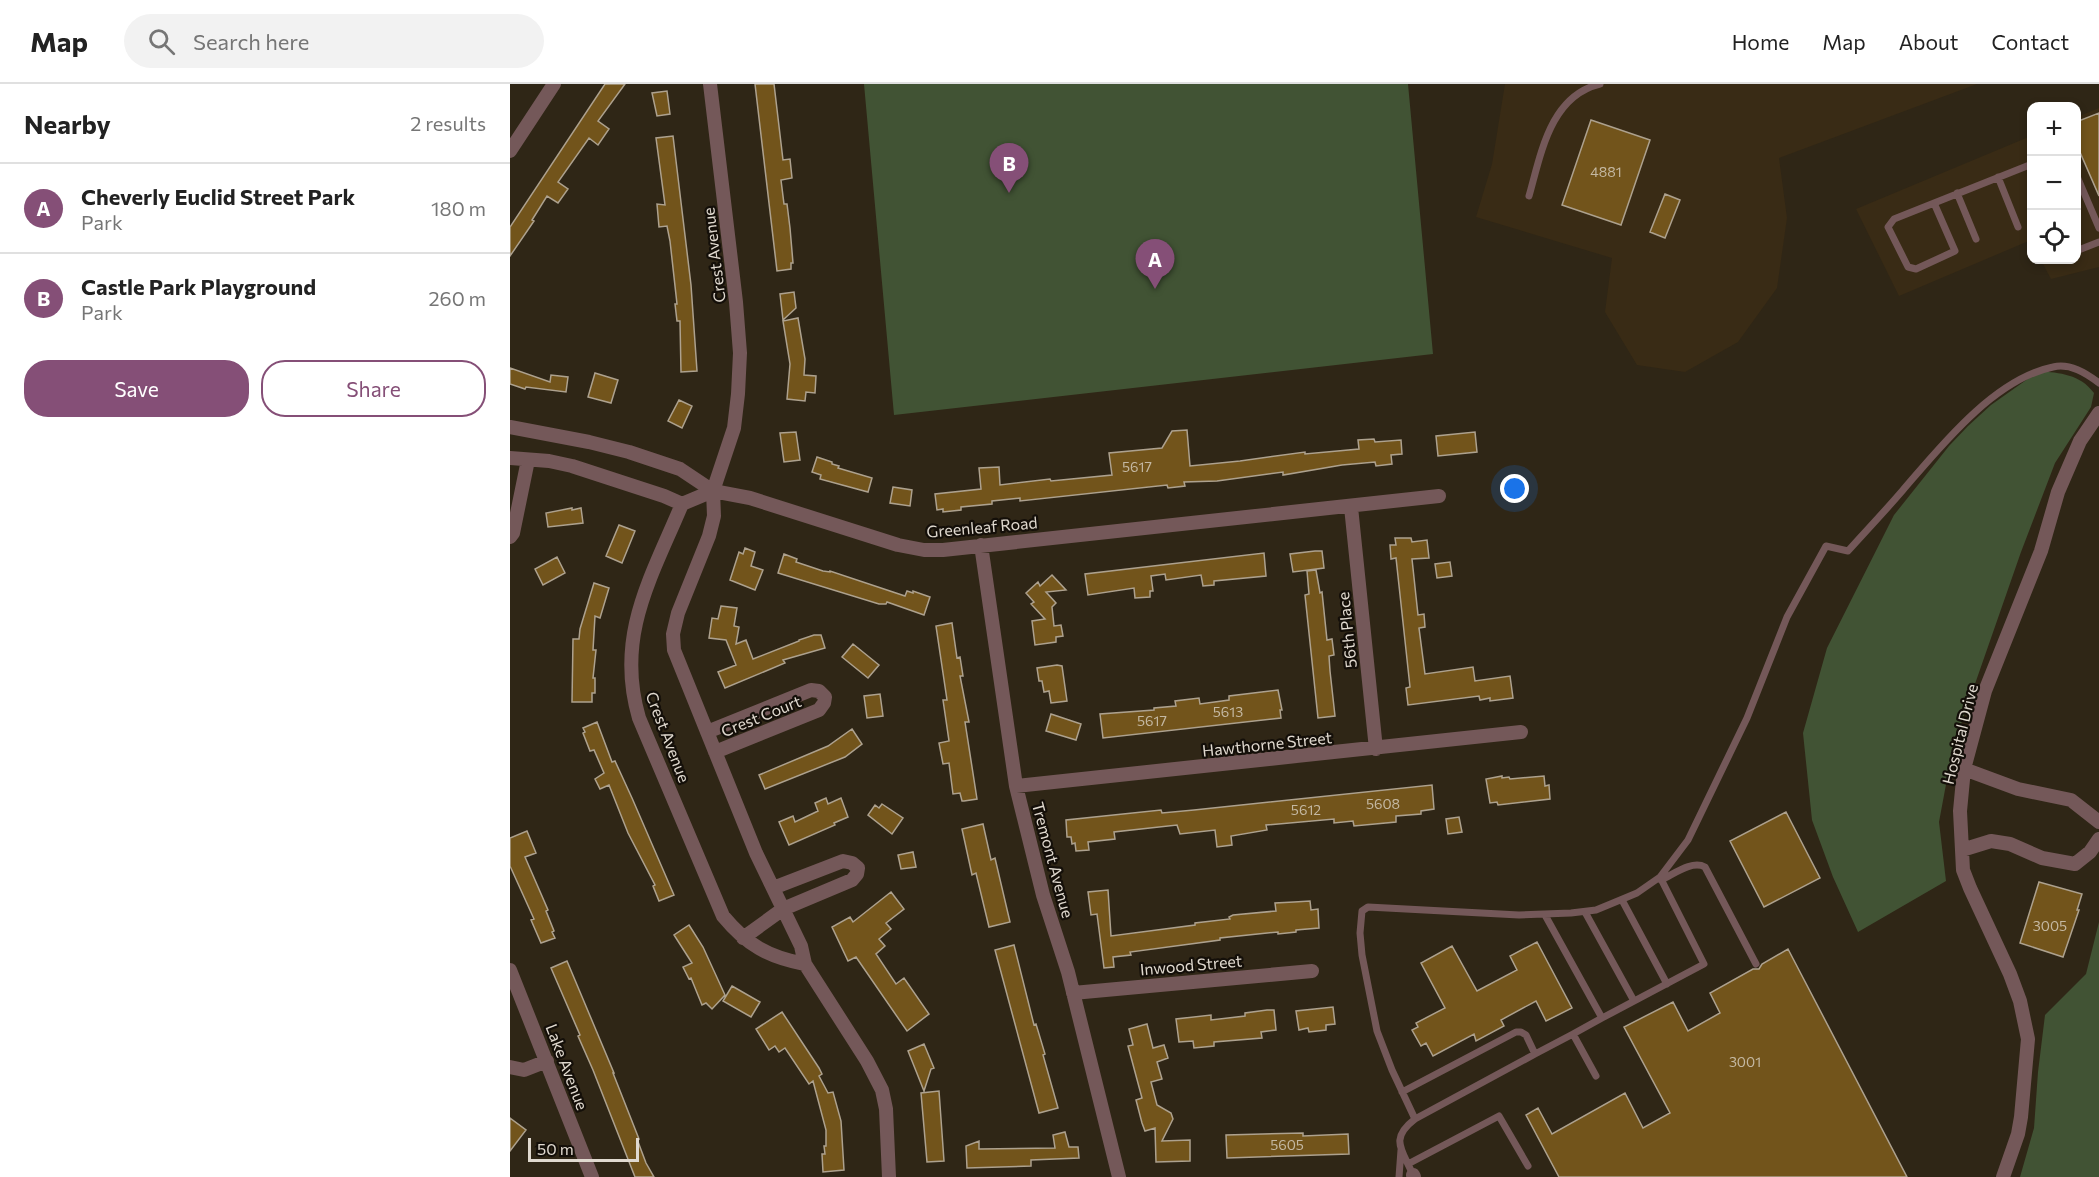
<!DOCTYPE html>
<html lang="en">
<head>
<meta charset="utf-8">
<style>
	:root { --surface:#fff; --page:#f2f2f2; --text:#222; --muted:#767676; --line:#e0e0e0; --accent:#854f77 }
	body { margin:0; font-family:Commissioner,sans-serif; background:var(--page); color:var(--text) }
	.controls { position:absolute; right:18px; top:18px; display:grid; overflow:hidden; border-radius:12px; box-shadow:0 3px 9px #0003 }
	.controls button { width:54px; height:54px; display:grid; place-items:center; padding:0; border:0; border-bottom:2px solid var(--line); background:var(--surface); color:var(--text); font:30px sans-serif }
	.scale { position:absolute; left:18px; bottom:15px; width:111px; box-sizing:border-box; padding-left:6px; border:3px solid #e0d9cf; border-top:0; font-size:16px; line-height:21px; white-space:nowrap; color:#e0d9cf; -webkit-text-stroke:4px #140f09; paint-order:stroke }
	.you { position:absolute; left:1005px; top:405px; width:21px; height:21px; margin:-15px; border:4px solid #fff; border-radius:50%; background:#1a73e8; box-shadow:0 0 0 9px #1a73e833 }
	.badge { display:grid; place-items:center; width:39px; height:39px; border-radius:50%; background:var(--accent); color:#fff; font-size:20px; font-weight:700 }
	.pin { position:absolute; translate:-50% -50px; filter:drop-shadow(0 2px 3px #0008) }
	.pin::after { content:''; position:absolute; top:32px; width:21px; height:18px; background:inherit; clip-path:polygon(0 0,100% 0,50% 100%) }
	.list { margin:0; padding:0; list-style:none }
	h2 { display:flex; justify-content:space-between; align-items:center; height:78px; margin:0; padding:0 24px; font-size:26px }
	h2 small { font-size:20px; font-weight:400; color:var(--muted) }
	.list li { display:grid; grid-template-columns:39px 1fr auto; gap:18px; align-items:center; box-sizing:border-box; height:90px; padding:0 24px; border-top:2px solid var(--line) }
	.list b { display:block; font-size:22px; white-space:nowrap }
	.list p { margin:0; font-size:20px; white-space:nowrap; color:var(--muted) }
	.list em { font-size:20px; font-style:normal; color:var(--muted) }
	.actions { display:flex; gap:12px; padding:18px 24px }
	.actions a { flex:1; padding:14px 0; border:2px solid var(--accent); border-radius:24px; text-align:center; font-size:21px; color:var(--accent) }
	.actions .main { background:var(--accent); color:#fff }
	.icon { flex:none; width:33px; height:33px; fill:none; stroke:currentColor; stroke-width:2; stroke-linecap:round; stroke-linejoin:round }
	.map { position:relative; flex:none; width:1589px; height:1093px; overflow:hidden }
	header { display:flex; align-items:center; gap:36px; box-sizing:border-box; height:84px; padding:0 30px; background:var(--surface); border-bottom:2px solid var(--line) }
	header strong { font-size:28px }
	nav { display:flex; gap:33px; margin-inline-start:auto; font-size:21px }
	.search { width:420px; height:54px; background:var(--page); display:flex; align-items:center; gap:15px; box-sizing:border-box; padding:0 21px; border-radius:33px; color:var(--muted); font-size:22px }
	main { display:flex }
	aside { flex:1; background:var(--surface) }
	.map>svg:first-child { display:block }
	.built { fill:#392b15 }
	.green { fill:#415334 }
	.building { fill:#72541b; stroke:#ada18e; stroke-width:1.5 }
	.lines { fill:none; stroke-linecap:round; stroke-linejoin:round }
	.service { stroke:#745859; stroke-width:7 }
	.minor { stroke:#745859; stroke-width:14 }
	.labels { text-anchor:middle; stroke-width:4.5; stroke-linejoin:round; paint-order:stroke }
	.number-label { font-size:14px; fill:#c4b8a2 }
	.street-label { font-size:16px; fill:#e0d9cf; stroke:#140f09 }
</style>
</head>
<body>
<header>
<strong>Map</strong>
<div class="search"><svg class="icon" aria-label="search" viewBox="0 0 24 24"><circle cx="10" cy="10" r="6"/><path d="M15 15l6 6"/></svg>Search here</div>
<nav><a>Home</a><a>Map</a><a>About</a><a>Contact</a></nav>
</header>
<main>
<aside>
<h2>Nearby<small>2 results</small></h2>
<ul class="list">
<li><span class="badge">A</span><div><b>Cheverly Euclid Street Park</b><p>Park</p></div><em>180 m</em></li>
<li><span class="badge">B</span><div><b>Castle Park Playground</b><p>Park</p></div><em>260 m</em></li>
</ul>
<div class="actions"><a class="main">Save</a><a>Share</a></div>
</aside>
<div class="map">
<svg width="1589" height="1093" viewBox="0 0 1589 1093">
	<rect width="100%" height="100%" fill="#2f2616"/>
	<!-- built -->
	<path class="built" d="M 995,0 L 1467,0 L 1269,74 L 1277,134 L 1267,204 L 1228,258 L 1175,288 L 1127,281 L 1095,228 L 1102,174 L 966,133 L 982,80 Z
		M 1589,24 L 1589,183 L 1541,195 L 1531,176 L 1566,176 L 1567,33 Z
		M 1521,52 L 1521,156 L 1389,212 L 1346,125 Z"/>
	<!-- green -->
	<path class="green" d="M 354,0 L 898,0 L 923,270 L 384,331 Z
		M 1529,287 C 1550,289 1570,290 1584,309 L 1581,323 L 1545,379 L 1511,468 L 1443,663 L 1429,738 L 1436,797 L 1348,848 L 1323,793 L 1302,736 L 1293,649 L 1317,564 L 1384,431 L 1439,362 L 1458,342 L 1481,321 Z
		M 1589,838 L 1589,1093 L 1510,1093 L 1524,1044 L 1528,988 L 1535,931 L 1576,890 Z"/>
	<!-- building -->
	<path class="building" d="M 95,0 L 115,0 L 88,37 L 99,45 L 88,61 L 79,54 L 48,98 L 58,105 L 48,119 L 37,112 L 22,136 L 24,137 L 0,172 L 0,143 Z
		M 245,0 L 264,0 L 273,76 L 280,75 L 282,94 L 271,96 L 274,120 L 277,120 L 280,144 L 283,179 L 281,179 L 281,185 L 267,187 Z
		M 157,7 L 160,30 L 147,32 L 142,9 Z
		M 1589,29 L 1589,112 L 1566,59 L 1566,38 Z
		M 1081,36 L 1140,56 L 1111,141 L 1052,121 Z
		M 163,52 L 181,201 L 187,287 L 171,288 L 170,237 L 167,237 L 165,220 L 167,220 L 160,157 L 157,142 L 149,143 L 147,120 L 155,121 L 146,54 Z
		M 1155,110 L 1170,116 L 1155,154 L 1140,148 Z
		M 284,208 L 286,224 L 273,236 L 270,210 Z
		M 288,234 L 295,275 L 294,291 L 306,292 L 305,309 L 296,308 L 295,317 L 277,315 L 280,280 L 273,237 Z
		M 0,284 L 40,298 L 41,291 L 58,293 L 56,308 L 16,303 L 15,305 L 0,300 Z
		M 85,289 L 108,296 L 101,319 L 78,313 Z
		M 169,316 L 182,322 L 172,344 L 158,337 Z
		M 677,346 L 680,382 L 730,377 L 795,368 L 795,370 L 849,365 L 848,356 L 864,355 L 865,358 L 891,356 L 892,370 L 881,371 L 882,380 L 866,382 L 865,378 L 832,381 L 773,391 L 773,388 L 707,397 L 674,398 L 675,402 L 658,404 L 657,401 L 510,417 L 510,414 L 482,417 L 482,420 L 451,423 L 451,426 L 433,428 L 433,425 L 427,426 L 425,410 L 471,405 L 469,384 L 489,383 L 490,401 L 540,395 L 541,397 L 602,391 L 599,369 L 652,364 L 662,347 Z
		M 286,348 L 290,376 L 274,378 L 270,349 Z
		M 965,348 L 967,368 L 928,372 L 926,352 Z
		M 307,373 L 322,378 L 322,380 L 329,382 L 328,384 L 362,394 L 358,408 L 310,395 L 311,391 L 302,388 Z
		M 383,403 L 402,406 L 400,422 L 380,419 Z
		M 62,424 L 62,426 L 71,424 L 73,439 L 38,443 L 36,429 Z
		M 109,441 L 125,447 L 112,479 L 96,472 Z
		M 885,454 L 901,454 L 902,458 L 917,456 L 919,474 L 902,475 L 908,531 L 914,530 L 915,543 L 909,544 L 915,590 L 963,583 L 965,597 L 1000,592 L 1003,614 L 980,617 L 980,614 L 970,616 L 969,612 L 898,621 L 896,604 L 900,603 L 896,566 L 886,474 L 881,475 L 880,461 L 886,461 Z
		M 235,464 L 245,468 L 241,482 L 253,486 L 245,506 L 220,496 L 229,468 L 233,470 Z
		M 805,467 L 812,467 L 814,484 L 783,488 L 780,470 Z
		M 754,469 L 756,492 L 704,497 L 704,501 L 693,502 L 691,491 L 656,496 L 655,490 L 641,492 L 643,507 L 640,507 L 640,513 L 625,514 L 624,504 L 578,511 L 575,490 Z
		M 274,470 L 287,475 L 286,478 L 313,487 L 320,488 L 320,487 L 395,512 L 397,507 L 403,509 L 403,507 L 420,513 L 414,531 L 377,518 L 376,520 L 369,520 L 268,489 Z
		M 47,473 L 55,489 L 33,501 L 25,485 Z
		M 940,478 L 942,492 L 927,494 L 925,480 Z
		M 806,486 L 810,509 L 812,508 L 817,556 L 822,555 L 824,571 L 819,572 L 820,587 L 825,632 L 808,634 L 795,511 L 799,510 L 797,487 Z
		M 542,491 L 556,506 L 536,508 L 546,519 L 542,523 L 544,542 L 551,541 L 553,552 L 546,553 L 546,558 L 525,561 L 522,537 L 535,535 L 521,520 L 524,518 L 516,509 L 528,498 L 530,502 Z
		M 84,499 L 99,504 L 90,534 L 85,532 L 83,566 L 86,566 L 83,594 L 85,594 L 85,609 L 82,609 L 82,618 L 62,618 L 63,555 L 69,555 L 70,545 Z
		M 211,522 L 227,524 L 224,542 L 229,543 L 226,560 L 236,556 L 243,575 L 289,557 L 289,556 L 304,551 L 311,551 L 315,564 L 273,576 L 275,579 L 215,604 L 208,588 L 226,581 L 216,556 L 199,554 L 202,534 L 208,535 Z
		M 442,539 L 447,574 L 450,573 L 453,592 L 450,592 L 459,638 L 455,638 L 467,715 L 454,717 L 452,717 L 450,709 L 443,710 L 439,679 L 433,680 L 429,659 L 439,657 L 433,616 L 437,616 L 426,542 Z
		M 343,560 L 369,581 L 358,594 L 332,573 Z
		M 547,581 L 552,582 L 557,617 L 541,619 L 539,607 L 534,608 L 532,597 L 529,597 L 527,584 Z
		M 768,606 L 772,626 L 770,626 L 771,634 L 593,654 L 590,630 L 644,626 L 644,624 L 666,622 L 665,617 L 689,614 L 690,620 L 719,616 L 719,612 Z
		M 370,610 L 373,632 L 357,634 L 354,612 Z
		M 541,630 L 571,640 L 566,656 L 536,647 Z
		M 87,638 L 102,678 L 105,677 L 122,714 L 164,811 L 149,817 L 143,802 L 145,801 L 118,749 L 99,701 L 90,705 L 85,695 L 94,689 L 84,666 L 80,667 L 73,649 L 75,648 L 73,644 Z
		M 342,645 L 352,660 L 335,673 L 255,705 L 249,691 L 318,662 Z
		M 992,692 L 992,694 L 999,693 L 1000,695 L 1034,692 L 1035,702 L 1039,701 L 1040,715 L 988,721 L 987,718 L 980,719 L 976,695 Z
		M 922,701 L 924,725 L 911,727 L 911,730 L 886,732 L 886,738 L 844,742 L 843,737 L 824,739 L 824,735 L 756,741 L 757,746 L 721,752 L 722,761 L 707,763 L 705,746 L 670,750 L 667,741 L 604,748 L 605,755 L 578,758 L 579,766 L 566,767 L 565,759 L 562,760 L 561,753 L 557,753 L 556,736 L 651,726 L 652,729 L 684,726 Z
		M 316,714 L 318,720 L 331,714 L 338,733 L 324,739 L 325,741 L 279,761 L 269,738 L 283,732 L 285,738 L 308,727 L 305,719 Z
		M 372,720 L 393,734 L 382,750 L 358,731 L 365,721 L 369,724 Z
		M 1276,728 L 1310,794 L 1254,823 L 1220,757 Z
		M 949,733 L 952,748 L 938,750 L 936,735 Z
		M 473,740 L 481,776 L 485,774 L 500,838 L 479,843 L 466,789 L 462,791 L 452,745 Z
		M 17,747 L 26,769 L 15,773 L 38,826 L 36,827 L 44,847 L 42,848 L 45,854 L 31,859 L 21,836 L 24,835 L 0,782 L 0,754 Z
		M 403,768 L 406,783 L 391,785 L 388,771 Z
		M 1529,798 L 1572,810 L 1567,826 L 1569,826 L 1553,873 L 1510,859 Z
		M 598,806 L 601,852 L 685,841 L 685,839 L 720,835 L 719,833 L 723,831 L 766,827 L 765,819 L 784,818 L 800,817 L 801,826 L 808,825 L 809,844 L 786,846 L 786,848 L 768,850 L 768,848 L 710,854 L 710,856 L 620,868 L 621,871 L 603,873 L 604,883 L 594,884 L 587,830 L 581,831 L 578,808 Z
		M 381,808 L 394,825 L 376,839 L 381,845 L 369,855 L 375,862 L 366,870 L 386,900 L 394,894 L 419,930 L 397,947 L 346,873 L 338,877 L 322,843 L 340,833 L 343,838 Z
		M 179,841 L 193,863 L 215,911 L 202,925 L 196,919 L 192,921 L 181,894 L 179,895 L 173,883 L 182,879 L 164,851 Z
		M 1027,858 L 1062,924 L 1036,937 L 1026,917 L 991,936 L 994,942 L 966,957 L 964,950 L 923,972 L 916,959 L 911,962 L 902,946 L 908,943 L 906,939 L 935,924 L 911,879 L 942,862 L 967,907 L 1007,886 L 1000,872 Z
		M 504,861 L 524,941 L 526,940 L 535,970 L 533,971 L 548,1024 L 529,1029 L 485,866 Z
		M 1278,865 L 1397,1093 L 1049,1093 L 1016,1031 L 1028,1024 L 1042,1050 L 1115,1009 L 1133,1044 L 1160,1029 L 1114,943 L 1163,918 L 1178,947 L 1210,929 L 1200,909 L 1243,885 L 1249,885 L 1252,880 Z
		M 57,877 L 104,989 L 103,989 L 129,1055 L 127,1055 L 136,1079 L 144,1093 L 125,1093 L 83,986 L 68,952 L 70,951 L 41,884 Z
		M 222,902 L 250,918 L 241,933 L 213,917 Z
		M 823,923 L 825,940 L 816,941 L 816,946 L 799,948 L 798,944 L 789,946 L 786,927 Z
		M 757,926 L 764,926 L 766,946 L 751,948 L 752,954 L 704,958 L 704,962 L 684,964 L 683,957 L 669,958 L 666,935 L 701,931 L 701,936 L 735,932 L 735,929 Z
		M 272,928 L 309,984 L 312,990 L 309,992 L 318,1009 L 323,1008 L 331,1037 L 334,1086 L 313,1088 L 312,1070 L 315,1070 L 314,1062 L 316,1062 L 316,1046 L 303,997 L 299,1000 L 275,964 L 269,968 L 265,962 L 259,966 L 246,945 Z
		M 637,940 L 643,964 L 654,961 L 658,974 L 647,978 L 652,995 L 641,998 L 647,1021 L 661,1029 L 663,1035 L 652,1057 L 680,1056 L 680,1077 L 646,1078 L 645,1044 L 635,1047 L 632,1039 L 626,1016 L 632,1014 L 618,962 L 623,961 L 619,945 Z
		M 414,960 L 424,984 L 421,985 L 414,1007 L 398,967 Z
		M 429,1007 L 434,1077 L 417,1078 L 411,1009 Z
		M 0,1034 L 16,1046 L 0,1067 Z
		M 555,1048 L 559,1063 L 568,1063 L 569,1074 L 521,1076 L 521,1082 L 457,1084 L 456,1062 L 469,1057 L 469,1065 L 545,1064 L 543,1051 Z
		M 793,1049 L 793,1052 L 838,1050 L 839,1070 L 717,1074 L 716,1051 Z"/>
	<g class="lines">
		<!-- service -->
		<path class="service" d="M 1566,90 L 1589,144
			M 1488,93 L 1508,143
			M 1447,109 L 1466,155
			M 1019,112 C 1031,70 1040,12 1090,0
			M 1424,119 L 1445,167 L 1406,185 L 1398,183 L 1378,143 L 1384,135 L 1522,80
			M 1566,167 L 1589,158
			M 1151,796 C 1164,790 1182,776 1195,783 L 1246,880
			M 1112,816 L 1157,900
			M 1075,828 L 1124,917
			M 1035,831 L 1092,934 L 1063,950 L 1086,992
			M 1092,934 L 1194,880 L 1150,793
			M 1025,970 L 1063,950
			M 892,1008 L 1006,948 L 1011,948 L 1016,951 L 1025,970 L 905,1035
			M 898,1080 L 989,1032 L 1018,1082
			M 903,1091 C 892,1065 879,1055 905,1035 L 882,986 L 867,947 L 852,871 L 850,849 L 852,827 L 858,823 L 1009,831 L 1061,829 L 1086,826 L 1103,819 L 1127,809 L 1150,793 L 1178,756 L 1237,634 L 1277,533 L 1316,462 L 1338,467 C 1356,447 1375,427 1393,406 C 1430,363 1484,295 1543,283 C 1560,279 1576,289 1589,299
			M 889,1093 L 891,1066"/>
		<!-- minor -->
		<path class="minor" d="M 200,0 L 226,218 L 230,269 L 228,310 L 224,344 L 203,407 L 204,432 L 199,452 L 168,529 L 163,550 L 164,566 L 246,769 L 291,862 L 295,880 L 357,977 L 372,1006 L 376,1025 L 379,1093
			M 0,67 L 44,0
			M 0,343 L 79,358 L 119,368 L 170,385 L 203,407 L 240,414 L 388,461 L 414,466 L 433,466 L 929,412
			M 0,374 L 39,377 L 62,382 L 154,412 L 172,420
			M 203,407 L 172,420 C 141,494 105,552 129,634 L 213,832 C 237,861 258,873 295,880
			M 841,423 L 866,665
			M 0,453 L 3,449 L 18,376
			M 471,461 L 506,702 L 533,811 L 558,888 L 609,1093
			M 197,648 L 301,606 L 309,607 L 315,613 L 314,619 L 309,626 L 205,668
			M 1454,685 L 1508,705 L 1561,716 L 1589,738
			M 506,702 L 1011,648
			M 1452,766 L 1481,757 L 1500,760 L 1532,774 L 1565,780 L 1580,768 L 1589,755
			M 233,854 L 273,825 L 342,796 L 347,790 L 348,784 L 342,779 L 333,777 L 263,804
			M 0,886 L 82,1093
			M 563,909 L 802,887
			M 0,983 L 14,986 L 37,977
			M 903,1091 L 904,1093
			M 1493,1093 L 1508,1050 L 1511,1033 L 1518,955 L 1510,917 L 1500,890 L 1460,804 L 1453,786 L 1450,727 L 1454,685 L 1475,607 L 1531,467 L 1548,408 L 1570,357 L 1589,329"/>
	</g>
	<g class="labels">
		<!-- number labels -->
		<g class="number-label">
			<text x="1096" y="93">4881</text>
			<text x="627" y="388">5617</text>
			<text x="718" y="633">5613</text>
			<text x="642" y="642">5617</text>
			<text x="873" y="725">5608</text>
			<text x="796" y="731">5612</text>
			<text x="1540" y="847">3005</text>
			<text x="1235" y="983">3001</text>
			<text x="777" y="1066">5605</text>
		</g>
		<!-- street labels -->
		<g class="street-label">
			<text transform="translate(204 171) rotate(-97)" y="6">Crest Avenue</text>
			<text transform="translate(472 443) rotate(-5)" y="6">Greenleaf Road</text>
			<text transform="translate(837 546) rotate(-96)" y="6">56th Place</text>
			<text transform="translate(251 632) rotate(-22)" y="6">Crest Court</text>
			<text transform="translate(1450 650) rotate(-76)" y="6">Hospital Drive</text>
			<text transform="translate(158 653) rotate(69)" y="6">Crest Avenue</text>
			<text transform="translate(757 660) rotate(-6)" y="6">Hawthorne Street</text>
			<text transform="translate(543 776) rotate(75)" y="6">Tremont Avenue</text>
			<text transform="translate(681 881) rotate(-5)" y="6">Inwood Street</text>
			<text transform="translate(57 983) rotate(69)" y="6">Lake Avenue</text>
		</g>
	</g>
</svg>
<div class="controls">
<button>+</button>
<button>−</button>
<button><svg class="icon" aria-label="locate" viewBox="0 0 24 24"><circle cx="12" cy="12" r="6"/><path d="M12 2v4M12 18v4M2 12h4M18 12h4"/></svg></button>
</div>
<div class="scale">50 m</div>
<div class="you"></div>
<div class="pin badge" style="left:645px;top:205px">A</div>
<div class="pin badge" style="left:499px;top:109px">B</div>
</div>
</main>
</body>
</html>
